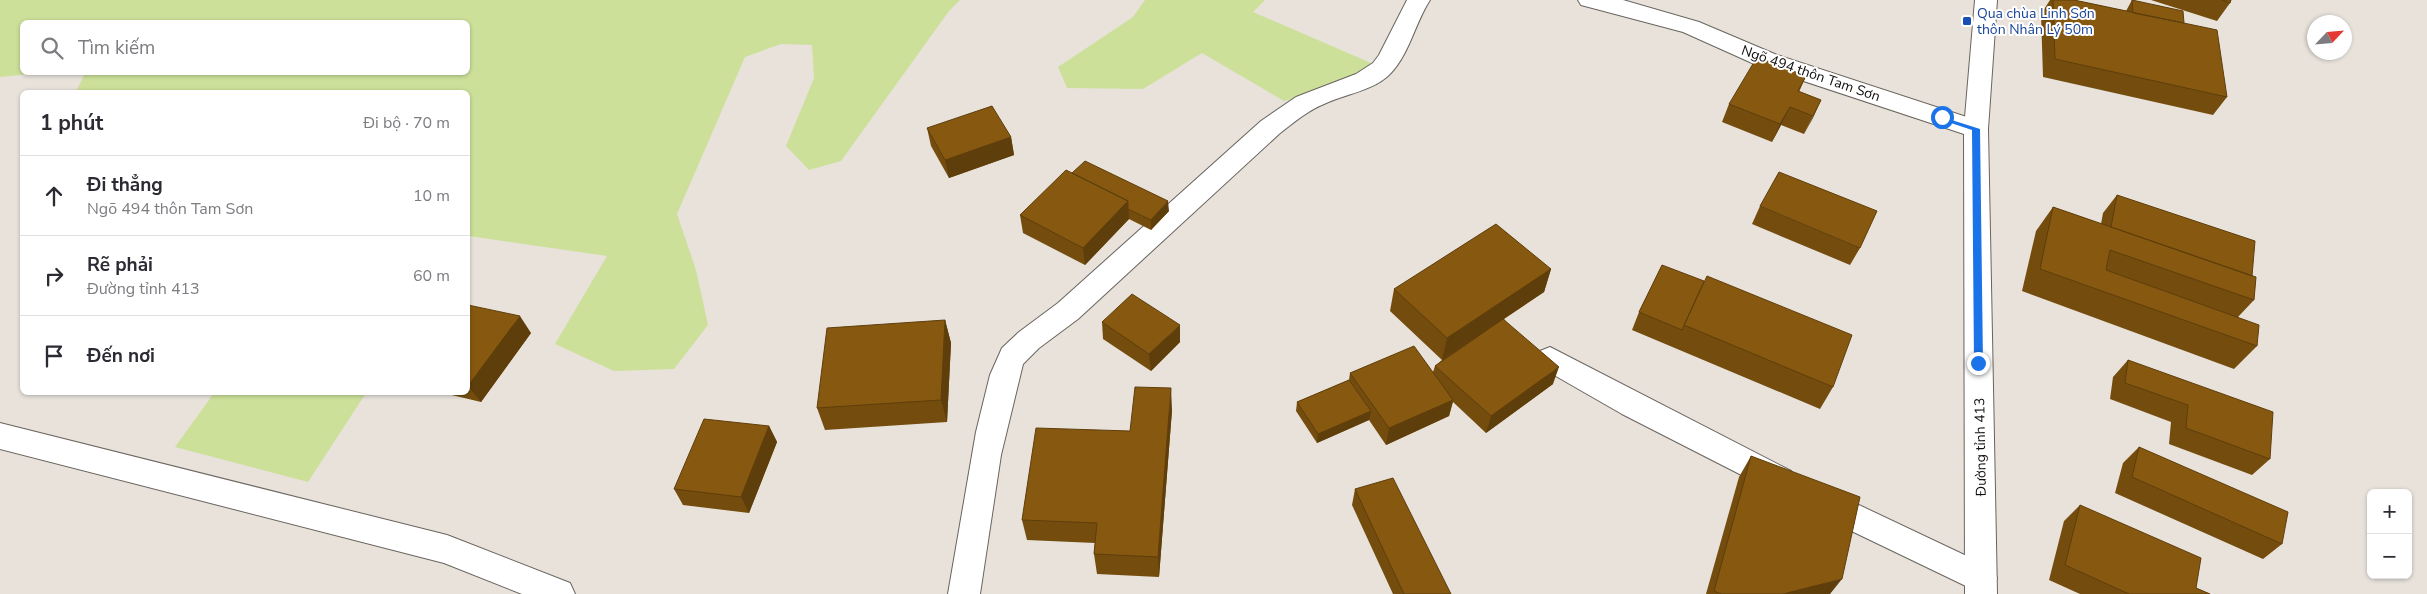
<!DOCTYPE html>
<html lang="vi">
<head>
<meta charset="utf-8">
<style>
	:root { --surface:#fff; --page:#f2f2f3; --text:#2b2b33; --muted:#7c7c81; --line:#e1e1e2 }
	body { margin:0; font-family:"Nunito Sans",sans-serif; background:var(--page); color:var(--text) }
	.controls { position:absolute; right:15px; bottom:15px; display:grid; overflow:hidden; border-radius:8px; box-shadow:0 1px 4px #0004 }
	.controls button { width:45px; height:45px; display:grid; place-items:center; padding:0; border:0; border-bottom:1px solid var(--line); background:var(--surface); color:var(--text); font:25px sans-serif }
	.compass { position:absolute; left:2307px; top:15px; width:45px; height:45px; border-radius:50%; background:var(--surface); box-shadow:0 1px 4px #0004; rotate:64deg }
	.stop { position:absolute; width:15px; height:15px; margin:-11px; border:4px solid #1a73e8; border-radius:50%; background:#fff }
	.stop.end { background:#1a73e8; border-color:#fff; box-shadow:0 1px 5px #0008 }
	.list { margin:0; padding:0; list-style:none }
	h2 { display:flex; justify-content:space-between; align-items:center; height:65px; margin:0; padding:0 20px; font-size:21px }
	h2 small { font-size:16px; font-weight:400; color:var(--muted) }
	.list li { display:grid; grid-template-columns:32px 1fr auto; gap:15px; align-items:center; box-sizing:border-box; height:80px; padding:0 20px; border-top:1px solid var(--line) }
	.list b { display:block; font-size:19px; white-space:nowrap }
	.list p { margin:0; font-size:16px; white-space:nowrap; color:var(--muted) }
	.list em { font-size:16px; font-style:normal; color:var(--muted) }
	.icon { flex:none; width:28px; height:28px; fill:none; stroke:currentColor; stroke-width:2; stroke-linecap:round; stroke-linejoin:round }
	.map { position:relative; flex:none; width:2427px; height:594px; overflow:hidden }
	.search { position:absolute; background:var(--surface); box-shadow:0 1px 4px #0004; left:20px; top:20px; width:450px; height:55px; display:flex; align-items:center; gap:12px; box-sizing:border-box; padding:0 18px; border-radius:8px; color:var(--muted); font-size:19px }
	.panel { position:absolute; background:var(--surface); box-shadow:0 1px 4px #0004; left:20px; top:90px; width:450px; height:305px; border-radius:8px }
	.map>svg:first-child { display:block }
	.green { fill:#cce09a }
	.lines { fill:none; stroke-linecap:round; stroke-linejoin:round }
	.minor-casing { stroke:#69645e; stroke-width:2 }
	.tertiary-casing { stroke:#69645e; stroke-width:2 }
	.secondary-casing { stroke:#69645e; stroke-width:2 }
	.minor { fill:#fff; fill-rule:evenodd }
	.tertiary { fill:#fff; fill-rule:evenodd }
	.secondary { fill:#fff; fill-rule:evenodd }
	.wall { fill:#744c0e }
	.shaded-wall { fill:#5e3e0b }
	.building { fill:#875810; stroke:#5e3e0b }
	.route { fill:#1a73e8 }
	.transit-dot { fill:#1a4fb4; stroke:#fff; stroke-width:2 }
	.labels { text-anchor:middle; stroke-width:4; stroke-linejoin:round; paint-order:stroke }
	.transit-label { font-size:14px; fill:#164399; stroke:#fff; text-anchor:start }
	.street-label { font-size:14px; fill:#100e0c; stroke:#fff }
</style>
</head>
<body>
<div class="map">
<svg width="2427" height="594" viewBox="0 0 2427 594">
	<rect width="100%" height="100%" fill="#e8e2db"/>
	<!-- green -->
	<path class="green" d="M 0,0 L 960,0 L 949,11 L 841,161 L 809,170 L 786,146 L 814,78 L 812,45 L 781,44 L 745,57 L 677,214 L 696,270 L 708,325 L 674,369 L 614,371 L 555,344 L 607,256 L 469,236 L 468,238 L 468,92 L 76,92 L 85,73 L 468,72 L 468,22 L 22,22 L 22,72 L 40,73 L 0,77 Z
		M 1145,0 L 1265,0 L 1253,12 L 1371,63 L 1362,82 L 1284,101 L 1202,53 L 1143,89 L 1067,88 L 1058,67 L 1133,17 Z
		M 214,393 L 214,392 L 366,393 L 308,482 L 175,447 Z"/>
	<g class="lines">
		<!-- minor casing -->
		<g class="minor-casing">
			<path id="minor" d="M 1407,0 L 1430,0 C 1415,23 1409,55 1390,74 C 1373,91 1345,94 1324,104 C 1307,111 1293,123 1279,134 L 1078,319 L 1039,348 L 1023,364 L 1001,455 L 980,594 L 948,594 L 976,432 L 990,375 L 1002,348 L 1019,332 L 1058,303 L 1261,121 L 1296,97 L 1356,74 L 1373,63 L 1379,55 Z
				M 1578,0 L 1623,0 L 1699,22 L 1777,55 L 1985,123 L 1988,129 L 1985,135 L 1976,138 L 1967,135 L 1761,67 L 1683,32 L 1581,5 Z
				M 1550,347 L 1791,471 L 1795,480 L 1791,489 L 1780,493 L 1769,489 L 1622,414 L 1540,367 L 1536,359 L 1540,351 Z
				M 1823,488 L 1992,568 L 1997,578 L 1992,588 L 1981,593 L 1970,588 L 1812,512 L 1808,502 L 1812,492 Z"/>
		</g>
		<!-- tertiary casing -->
		<g class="tertiary-casing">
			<path id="tertiary" d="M 0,423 L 447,535 L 570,583 L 575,594 L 522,594 L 444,563 L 0,449 Z"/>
		</g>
		<!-- secondary casing -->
		<g class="secondary-casing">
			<path id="secondary" d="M 1975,0 L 1997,0 L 1988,129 L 1997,594 L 1965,594 L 1964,129 Z"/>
		</g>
		<!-- minor -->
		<use href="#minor" class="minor"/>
		<!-- tertiary -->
		<use href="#tertiary" class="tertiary"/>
		<!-- secondary -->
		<use href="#secondary" class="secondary"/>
	</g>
	<!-- wall -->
	<path class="wall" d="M 2050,0 L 2074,0 L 2126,11 L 2132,0 L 2184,23 L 2227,97 L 2213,115 L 2043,77 L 2041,14 Z
		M 2151,0 L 2231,0 L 2230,3 L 2217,21 Z
		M 1806,76 L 1799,92 L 1821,100 L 1804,134 L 1781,125 L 1772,142 L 1722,122 L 1729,104 Z
		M 927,128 L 1011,137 L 1014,155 L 949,178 L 931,146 Z
		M 1072,173 L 1169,211 L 1151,230 L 1129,219 L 1085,265 L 1023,233 L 1020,215 Z
		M 2117,195 L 2252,276 L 2254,300 L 2238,317 L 2257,346 L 2234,369 L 2022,291 L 2036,231 L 2053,207 L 2101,224 L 2103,213 Z
		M 1760,206 L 1860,248 L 1850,265 L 1752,224 Z
		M 1662,265 L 1833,387 L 1820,409 L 1632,330 L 1639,312 Z
		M 1551,269 L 1544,292 L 1504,319 L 1553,384 L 1486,433 L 1453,402 L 1449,416 L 1386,445 L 1369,420 L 1317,443 L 1296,411 L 1297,402 L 1349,380 L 1350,373 L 1433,372 L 1435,366 L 1442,360 L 1390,311 L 1394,289 Z
		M 468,305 L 531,333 L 481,402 L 439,392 L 468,392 Z
		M 945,320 L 951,343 L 947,422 L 825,430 L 817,408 Z
		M 1102,322 L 1180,342 L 1151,371 L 1103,339 Z
		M 2128,360 L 2270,459 L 2252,475 L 2169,444 L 2171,422 L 2110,399 L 2113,377 Z
		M 1172,410 L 1159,577 L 1097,574 L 1094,554 L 1095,543 L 1027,540 L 1022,520 L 1130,431 Z
		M 769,426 L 777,442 L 749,513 L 683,505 L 674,489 Z
		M 2139,447 L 2282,544 L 2263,559 L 2115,493 L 2123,463 Z
		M 1751,456 L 1830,594 L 1706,594 L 1739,477 Z
		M 1355,489 L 1451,594 L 1393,594 L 1352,505 Z
		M 2080,505 L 2196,588 L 2210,594 L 2080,594 L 2049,580 L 2064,521 Z"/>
	<!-- shaded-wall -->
	<path class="shaded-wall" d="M 1821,100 L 1813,118 L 1804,134 Z
		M 1790,107 L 1781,125 L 1772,142 L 1780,124 Z
		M 1011,137 L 1014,155 L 949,178 L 945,160 Z
		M 1128,201 L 1129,219 L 1085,265 L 1083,248 Z
		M 1168,201 L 1169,211 L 1151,230 L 1151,220 Z
		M 1551,269 L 1544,292 L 1442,360 L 1447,338 Z
		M 520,316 L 531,333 L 481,402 L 468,386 Z
		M 945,320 L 951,343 L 947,422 L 941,400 Z
		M 1180,325 L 1180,342 L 1151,371 L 1149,354 Z
		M 1559,367 L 1553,384 L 1486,433 L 1491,416 Z
		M 1171,388 L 1172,410 L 1159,577 L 1158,557 Z
		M 1453,400 L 1449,416 L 1386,445 L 1389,428 Z
		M 1371,411 L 1369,420 L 1317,443 L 1318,434 Z
		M 769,426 L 777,442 L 749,513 L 741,497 Z
		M 1842,579 L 1830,594 L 1783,594 Z"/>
	<!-- building -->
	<path class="building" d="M 2053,0 L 2074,0 L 2217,30 L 2227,97 L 2055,59 Z
		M 2132,0 L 2183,11 L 2184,23 L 2133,13 Z
		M 2222,0 L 2231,0 L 2230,3 Z
		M 1757,57 L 1806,76 L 1798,91 L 1821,100 L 1813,116 L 1790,107 L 1780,124 L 1729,104 Z
		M 992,106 L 1011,137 L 945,160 L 927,128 Z
		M 1085,161 L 1168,201 L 1151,220 L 1128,209 L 1128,201 L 1072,173 Z
		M 1066,170 L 1128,201 L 1083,248 L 1020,215 Z
		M 1779,172 L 1877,211 L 1860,248 L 1760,206 Z
		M 2117,195 L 2255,241 L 2252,276 L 2111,227 Z
		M 2053,207 L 2256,277 L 2254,300 L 2110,250 L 2106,270 L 2259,325 L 2257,346 L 2040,269 Z
		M 1496,224 L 1551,269 L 1447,338 L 1394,289 Z
		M 1662,265 L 1704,281 L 1682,330 L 1639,312 Z
		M 1707,276 L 1852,335 L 1833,387 L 1684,325 Z
		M 1132,294 L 1180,325 L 1149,354 L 1102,322 Z
		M 468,305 L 520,316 L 468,386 Z
		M 1503,319 L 1559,367 L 1491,416 L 1435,366 Z
		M 945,320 L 941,400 L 817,408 L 827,328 Z
		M 1414,346 L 1453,400 L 1389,428 L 1350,373 Z
		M 2128,360 L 2273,412 L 2270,459 L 2186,428 L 2188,405 L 2125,383 Z
		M 1349,380 L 1371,411 L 1318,434 L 1297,402 Z
		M 1135,387 L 1171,388 L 1158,557 L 1094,554 L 1097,523 L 1022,520 L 1036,428 L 1130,431 Z
		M 704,419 L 769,426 L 741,497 L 674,489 Z
		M 2139,447 L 2288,512 L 2282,544 L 2132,477 Z
		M 1751,456 L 1860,497 L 1842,579 L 1783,594 L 1721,594 L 1714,591 Z
		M 1393,478 L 1451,594 L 1404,594 L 1355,489 Z
		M 2080,505 L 2201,558 L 2196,588 L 2210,594 L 2129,594 L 2065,565 Z"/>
	<!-- route -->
	<path class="route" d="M 1939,116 L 1980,129 L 1983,363 L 1978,367 L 1974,363 L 1972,130 L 1939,119 Z"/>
	<!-- markers -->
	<rect class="transit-dot" x="1962" y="16" width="10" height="10" rx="2.5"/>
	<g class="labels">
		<!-- transit labels -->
		<g class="transit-label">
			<text x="1977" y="18">Qua chùa Linh Sơn<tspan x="1977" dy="16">thôn Nhân Lý 50m</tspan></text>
		</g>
		<!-- street labels -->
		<g class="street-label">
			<text transform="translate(1811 73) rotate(19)" y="5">Ngõ 494 thôn Tam Sơn</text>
			<text transform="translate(1980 447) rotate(-91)" y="5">Đường tỉnh 413</text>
		</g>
	</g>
</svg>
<div class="controls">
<button>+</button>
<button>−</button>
</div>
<svg class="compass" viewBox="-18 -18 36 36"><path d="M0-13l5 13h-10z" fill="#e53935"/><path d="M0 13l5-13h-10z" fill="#7c7c81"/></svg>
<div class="stop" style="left:1942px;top:117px"></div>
<div class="stop end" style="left:1978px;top:363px"></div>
<div class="search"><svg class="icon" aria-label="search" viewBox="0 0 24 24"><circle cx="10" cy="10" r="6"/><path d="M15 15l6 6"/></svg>Tìm kiếm</div>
<section class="panel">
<h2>1 phút<small>Đi bộ · 70 m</small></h2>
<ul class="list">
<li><svg class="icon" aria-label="ahead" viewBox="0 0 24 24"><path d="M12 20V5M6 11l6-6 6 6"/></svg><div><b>Đi thẳng</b><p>Ngõ 494 thôn Tam Sơn</p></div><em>10 m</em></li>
<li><svg class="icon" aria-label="right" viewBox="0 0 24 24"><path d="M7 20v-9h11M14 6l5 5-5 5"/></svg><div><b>Rẽ phải</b><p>Đường tỉnh 413</p></div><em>60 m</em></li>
<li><svg class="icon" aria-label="arrive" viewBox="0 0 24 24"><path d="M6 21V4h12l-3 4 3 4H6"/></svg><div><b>Đến nơi</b></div></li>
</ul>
</section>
</div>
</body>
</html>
